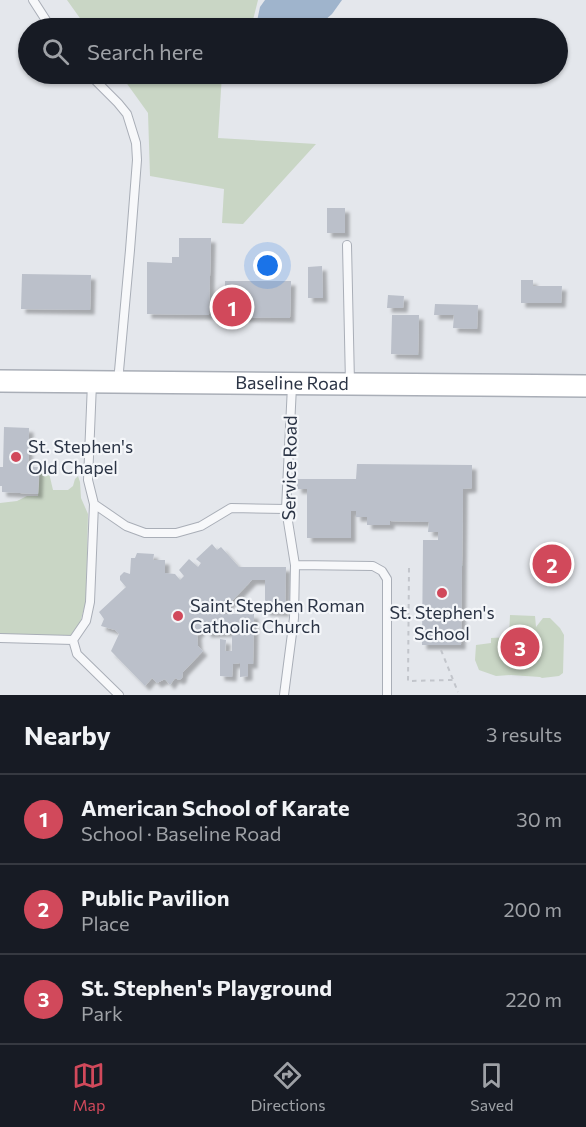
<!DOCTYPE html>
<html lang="en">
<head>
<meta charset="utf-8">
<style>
	:root { --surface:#171b24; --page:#20242c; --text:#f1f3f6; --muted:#9ea1a6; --line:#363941; --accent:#d1495b }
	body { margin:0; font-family:Commissioner,sans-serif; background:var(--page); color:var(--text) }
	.you { position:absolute; left:268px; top:266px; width:21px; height:21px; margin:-15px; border:4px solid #fff; border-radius:50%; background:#1a73e8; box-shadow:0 0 0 9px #1a73e833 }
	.badge { display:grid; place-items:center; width:39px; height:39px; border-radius:50%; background:var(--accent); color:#fff; font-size:20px; font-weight:700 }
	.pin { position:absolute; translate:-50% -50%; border:3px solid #fff; box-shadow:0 2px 6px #0006 }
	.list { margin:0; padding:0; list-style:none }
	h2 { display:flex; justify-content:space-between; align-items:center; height:78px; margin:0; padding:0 24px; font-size:26px }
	h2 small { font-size:20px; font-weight:400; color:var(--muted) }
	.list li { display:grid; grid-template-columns:39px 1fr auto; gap:18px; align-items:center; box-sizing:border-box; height:90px; padding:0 24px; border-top:2px solid var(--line) }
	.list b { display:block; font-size:22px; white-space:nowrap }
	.list p { margin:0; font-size:20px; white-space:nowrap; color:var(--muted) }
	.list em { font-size:20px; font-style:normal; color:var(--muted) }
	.icon { flex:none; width:33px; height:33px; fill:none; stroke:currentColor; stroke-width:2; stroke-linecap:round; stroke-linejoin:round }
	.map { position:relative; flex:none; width:586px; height:695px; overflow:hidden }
	.search { position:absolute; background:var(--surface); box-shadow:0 2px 4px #0004; left:18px; right:18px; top:18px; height:66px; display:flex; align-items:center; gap:15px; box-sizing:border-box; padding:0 21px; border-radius:33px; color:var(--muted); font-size:22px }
	.sheet { height:348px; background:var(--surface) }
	nav { display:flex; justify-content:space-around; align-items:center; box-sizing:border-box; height:84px; border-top:2px solid var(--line); background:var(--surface); font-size:16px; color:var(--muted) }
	nav a { display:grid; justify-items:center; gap:3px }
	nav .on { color:var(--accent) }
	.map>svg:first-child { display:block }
	.green { fill:#c9d6c5 }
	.water { fill:#9fb4cc }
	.building { fill:#bbc0ca; filter:url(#shadow) }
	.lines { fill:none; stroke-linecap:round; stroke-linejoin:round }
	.lane-casing { stroke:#a9aeb7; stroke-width:10 }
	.secondary-casing { stroke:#a9aeb7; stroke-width:24 }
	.path { stroke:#c2c5cb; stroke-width:2; stroke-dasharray:4.5 4.5; stroke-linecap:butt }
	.lane { stroke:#f7f8fa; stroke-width:8 }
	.secondary { stroke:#fff; stroke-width:21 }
	.poi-dot { fill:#d1495b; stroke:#f4f6f9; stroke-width:2 }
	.labels { text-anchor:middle; stroke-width:4.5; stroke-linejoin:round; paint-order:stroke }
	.street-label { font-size:18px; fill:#2b3445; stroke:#f4f6f9 }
	.poi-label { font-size:18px; fill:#2b3445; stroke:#f4f6f9; text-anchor:start }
</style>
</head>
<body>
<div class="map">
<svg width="586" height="695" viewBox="0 0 586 695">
	<defs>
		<filter id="shadow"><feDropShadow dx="4.5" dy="4.5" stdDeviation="1.5" flood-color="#0004"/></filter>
	</defs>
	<rect width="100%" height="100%" fill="#e4e7ec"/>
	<!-- green -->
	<path class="green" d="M 67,0 L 258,0 L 251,28 L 87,28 Z
		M 120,74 L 222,74 L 218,138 L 316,144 L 243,224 L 222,223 L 224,189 L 150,176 L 148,113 Z
		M 46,469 L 49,473 L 53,490 L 68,490 L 73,486 L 75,479 L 78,476 L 80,482 L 81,498 L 88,514 L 86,601 L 80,623 L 70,636 L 0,634 L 0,503 L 17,501 L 27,496 L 38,496 L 40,472 Z
		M 510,615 L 535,616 L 536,627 L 543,618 L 550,618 L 560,628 L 564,635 L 563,673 L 559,676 L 542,678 L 540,677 L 511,675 L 496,676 L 479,670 L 475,660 L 476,645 L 491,643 L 491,638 L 509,637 Z"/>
	<!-- water -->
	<path class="water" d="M 265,0 L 342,0 L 332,14 L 316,28 L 262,28 L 257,21 L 260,7 Z"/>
	<!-- building -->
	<path class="building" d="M 327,208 L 345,208 L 345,233 L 327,233 Z
		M 179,238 L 211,238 L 209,315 L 147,314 L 147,262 L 172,263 L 172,257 L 179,257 Z
		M 322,266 L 323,298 L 308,298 L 308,267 Z
		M 22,274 L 91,275 L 90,310 L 21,309 Z
		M 521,280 L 533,280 L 533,286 L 562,286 L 561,303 L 521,303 Z
		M 225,281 L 291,281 L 290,318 L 225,317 Z
		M 388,295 L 404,296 L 403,308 L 387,308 Z
		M 435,304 L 478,305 L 477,329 L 453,328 L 454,315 L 434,315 Z
		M 392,315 L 419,315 L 418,355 L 391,354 Z
		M 4,427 L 29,428 L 28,467 L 39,467 L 38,494 L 2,492 L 2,486 L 0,486 L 0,467 L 3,467 Z
		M 357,464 L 472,465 L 472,488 L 463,489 L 461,645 L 422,645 L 423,540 L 438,540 L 438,532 L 428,532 L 429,522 L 390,521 L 390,525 L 367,525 L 367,517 L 356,517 L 356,511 L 351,511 L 351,538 L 307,538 L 307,489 L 297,489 L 297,479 L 356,479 Z
		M 212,544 L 217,550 L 221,547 L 239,567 L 286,567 L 285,612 L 265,611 L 265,580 L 252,580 L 224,609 L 224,614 L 254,614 L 253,664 L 248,664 L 248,676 L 240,677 L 240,663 L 233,664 L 232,677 L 220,676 L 220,639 L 226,640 L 225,651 L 232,651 L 232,632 L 207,633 L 204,627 L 197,634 L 198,646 L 203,651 L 183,672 L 182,678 L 179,680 L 175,678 L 170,685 L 165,679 L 157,683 L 152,678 L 145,686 L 111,651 L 119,634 L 115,630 L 101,626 L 104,619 L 99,612 L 126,587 L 120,580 L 120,576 L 124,572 L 130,574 L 131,558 L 135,558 L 137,553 L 154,554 L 153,560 L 165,560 L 165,573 L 175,574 L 180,580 L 184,576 L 179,570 L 189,559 L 198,567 L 201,563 L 196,559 Z
		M 542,557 L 562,557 L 562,573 L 542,572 Z"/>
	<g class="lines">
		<!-- lane casing -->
		<g class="lane-casing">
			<path id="lane" d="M 33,0 L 51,28
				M 89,74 L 118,103 L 127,114 L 136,143 L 137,160 L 130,250 L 118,382
				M 347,245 L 350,383
				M 92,383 L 88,480 L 94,504 L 126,526 L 145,533 L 176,533 L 201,526 L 231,508 L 286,509
				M 94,504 L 90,602 L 86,621 L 73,640 L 77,654 L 119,695
				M 295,565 L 373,566 L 382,571 L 387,579 L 387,695
				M 0,638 L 73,640
				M 284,695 L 294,618 L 295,565 L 286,509 L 292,386"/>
		</g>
		<!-- secondary casing -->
		<g class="secondary-casing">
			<g id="secondary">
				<path id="s1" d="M 0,381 L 586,386"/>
			</g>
		</g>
		<!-- path -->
		<path class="path" d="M 409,568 L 408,681 L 453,680
			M 441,650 L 458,692"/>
		<!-- lane -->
		<use href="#lane" class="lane"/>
		<!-- secondary -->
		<use href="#secondary" class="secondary"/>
	</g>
	<!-- markers -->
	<g class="poi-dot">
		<circle cx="16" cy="457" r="6"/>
		<circle cx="442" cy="593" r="6"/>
		<circle cx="178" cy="616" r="6"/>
	</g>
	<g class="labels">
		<!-- street labels -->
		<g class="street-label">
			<text dy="6" stroke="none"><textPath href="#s1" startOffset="292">Baseline Road</textPath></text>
			<text transform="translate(290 468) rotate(-89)" y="6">Service Road</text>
		</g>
		<!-- poi labels -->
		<g class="poi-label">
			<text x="28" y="453">St. Stephen's<tspan x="28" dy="21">Old Chapel</tspan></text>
			<text x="190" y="612">Saint Stephen Roman<tspan x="190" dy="21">Catholic Church</tspan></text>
			<text x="442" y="619" text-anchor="middle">St. Stephen's<tspan x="442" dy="21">School</tspan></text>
		</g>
	</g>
</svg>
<div class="you"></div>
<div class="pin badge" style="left:232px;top:307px">1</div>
<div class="pin badge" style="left:552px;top:564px">2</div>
<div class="pin badge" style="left:520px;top:647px">3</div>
<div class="search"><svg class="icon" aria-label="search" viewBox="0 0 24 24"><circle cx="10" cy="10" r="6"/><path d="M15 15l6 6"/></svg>Search here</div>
</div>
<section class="sheet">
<h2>Nearby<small>3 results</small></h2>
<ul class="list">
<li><span class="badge">1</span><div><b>American School of Karate</b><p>School · Baseline Road</p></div><em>30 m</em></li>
<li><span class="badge">2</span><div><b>Public Pavilion</b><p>Place</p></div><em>200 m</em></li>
<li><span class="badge">3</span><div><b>St. Stephen's Playground</b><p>Park</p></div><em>220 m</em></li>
</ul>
</section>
<nav>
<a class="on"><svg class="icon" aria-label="map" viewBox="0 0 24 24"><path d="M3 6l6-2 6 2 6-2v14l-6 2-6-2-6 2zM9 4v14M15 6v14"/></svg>Map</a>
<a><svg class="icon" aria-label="directions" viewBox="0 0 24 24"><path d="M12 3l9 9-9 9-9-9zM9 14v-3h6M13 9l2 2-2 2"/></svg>Directions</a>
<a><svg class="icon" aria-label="saved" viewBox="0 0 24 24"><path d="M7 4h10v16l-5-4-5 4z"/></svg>Saved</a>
</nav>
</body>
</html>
